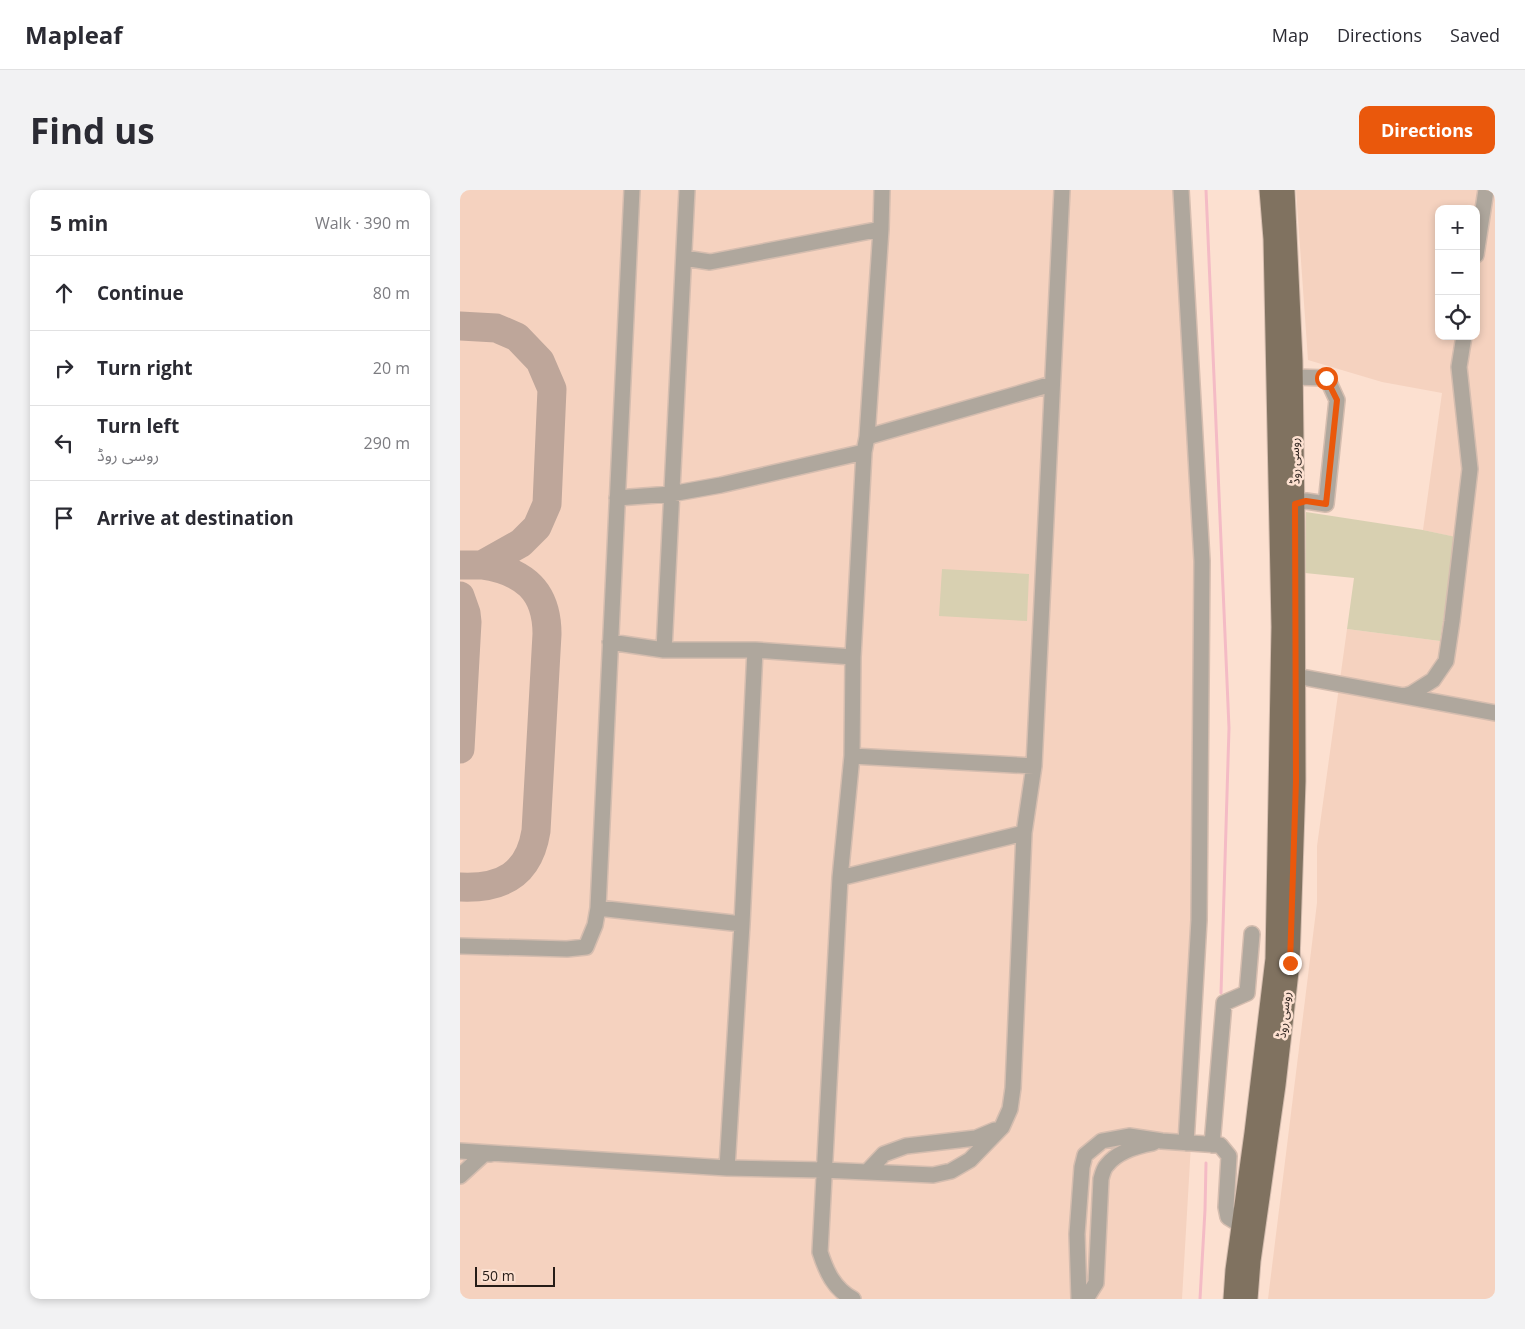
<!DOCTYPE html>
<html lang="en">
<head>
<meta charset="utf-8">
<style>
	:root { --surface:#fff; --page:#f2f2f3; --text:#2b2b33; --muted:#7c7c81; --line:#e1e1e2; --accent:#ea580c }
	body { margin:0; font-family:"Open Sans","Noto Sans Arabic",sans-serif; background:var(--page); color:var(--text) }
	.controls { position:absolute; right:15px; top:15px; display:grid; overflow:hidden; border-radius:10px; box-shadow:0 2px 8px #0003 }
	.controls button { width:45px; height:45px; display:grid; place-items:center; padding:0; border:0; border-bottom:1px solid var(--line); background:var(--surface); color:var(--text); font:25px sans-serif }
	.scale { position:absolute; left:15px; bottom:12px; width:80px; box-sizing:border-box; padding-left:5px; border:2px solid #261c17; border-top:0; font-size:14px; line-height:18px; white-space:nowrap; color:#261c17; -webkit-text-stroke:4px #fce0d0; paint-order:stroke }
	.stop { position:absolute; width:15px; height:15px; margin:-11px; border:4px solid #ea580c; border-radius:50%; background:#fff }
	.stop.end { background:#ea580c; border-color:#fff; box-shadow:0 1px 5px #0008 }
	.list { margin:0; padding:0; list-style:none }
	h2 { display:flex; justify-content:space-between; align-items:center; height:65px; margin:0; padding:0 20px; font-size:21px }
	h2 small { font-size:16px; font-weight:400; color:var(--muted) }
	.list li { display:grid; grid-template-columns:32px 1fr auto; gap:15px; align-items:center; box-sizing:border-box; height:75px; padding:0 20px; border-top:1px solid var(--line) }
	.list b { display:block; font-size:19px; white-space:nowrap }
	.list p { margin:0; font-size:16px; white-space:nowrap; color:var(--muted) }
	.list em { font-size:16px; font-style:normal; color:var(--muted) }
	.icon { flex:none; width:28px; height:28px; fill:none; stroke:currentColor; stroke-width:2; stroke-linecap:round; stroke-linejoin:round }
	.map { position:relative; flex:none; width:1035px; height:1109px; overflow:hidden; border-radius:10px }
	header { display:flex; align-items:center; gap:30px; box-sizing:border-box; height:70px; padding:0 25px; background:var(--surface); border-bottom:1px solid var(--line) }
	header strong { font-size:24px }
	nav { display:flex; gap:28px; margin-inline-start:auto; font-size:18px }
	.intro { display:flex; align-items:center; justify-content:space-between; box-sizing:border-box; height:120px; padding:0 30px }
	h1 { margin:0; font-size:35px }
	.button { padding:12px 22px; border-radius:10px; background:var(--accent); color:#fff; font-size:18px; font-weight:700 }
	main { display:flex; gap:30px; padding:0 30px }
	aside { flex:1; background:var(--surface); border-radius:10px; box-shadow:0 2px 8px #0003 }
	.map>svg:first-child { display:block }
	.built { fill:#f5d2bf; fill-rule:evenodd }
	.green { fill:#d8d0b1 }
	.lines { fill:none; stroke-linecap:round; stroke-linejoin:round }
	.stream { stroke:#f4bbc5; stroke-width:3 }
	.taxiway { stroke:#bea69a; stroke-width:29 }
	.minor-casing { stroke:#d5bdaf; stroke-width:18 }
	.major-casing { stroke:#d5bdaf; stroke-width:21 }
	.minor { stroke:#afa79d; stroke-width:15 }
	.major { stroke:#807260; stroke-width:19 }
	.route { stroke:#ea580c; stroke-width:6 }
	.labels { text-anchor:middle; stroke-width:5; stroke-linejoin:round; paint-order:stroke }
	.street-label { font-size:12px; fill:#261c17; stroke:#fce0d0 }
</style>
</head>
<body>
<header>
<strong>Mapleaf</strong>
<nav><a>Map</a><a>Directions</a><a>Saved</a></nav>
</header>
<div class="intro"><h1>Find us</h1><a class="button">Directions</a></div>
<main>
<aside>
<h2>5 min<small>Walk · 390 m</small></h2>
<ul class="list">
<li><svg class="icon" aria-label="ahead" viewBox="0 0 24 24"><path d="M12 20V5M6 11l6-6 6 6"/></svg><div><b>Continue</b></div><em>80 m</em></li>
<li><svg class="icon" aria-label="right" viewBox="0 0 24 24"><path d="M7 20v-9h11M14 6l5 5-5 5"/></svg><div><b>Turn right</b></div><em>20 m</em></li>
<li><svg class="icon" aria-label="left" viewBox="0 0 24 24"><path d="M17 20v-9H6M10 6l-5 5 5 5"/></svg><div><b>Turn left</b><p>روسی روڈ</p></div><em>290 m</em></li>
<li><svg class="icon" aria-label="arrive" viewBox="0 0 24 24"><path d="M6 21V4h12l-3 4 3 4H6"/></svg><div><b>Arrive at destination</b></div></li>
</ul>
</aside>
<div class="map">
<svg width="1035" height="1109" viewBox="0 0 1035 1109">
	<rect width="100%" height="100%" fill="#fce0d0"/>
	<!-- built -->
	<path class="built" d="M 0,0 L 726,0 L 749,502 L 744,731 L 722,1109 L 0,1109 Z
		M 836,0 L 1035,0 L 1035,1109 L 808,1109 L 857,713 L 857,656 L 887,439 L 980,451 L 995,347 L 963,340 L 982,203 L 922,192 L 848,170 ZM 979,19 L 1016,19 L 1016,146 L 979,146 Z"/>
	<!-- green -->
	<path class="green" d="M 846,322 L 963,340 L 996,347 L 980,451 L 887,439 L 894,388 L 845,383 Z
		M 482,379 L 569,384 L 567,431 L 479,426 Z"/>
	<g class="lines">
		<!-- stream -->
		<path class="stream" d="M 746,0 L 769,538 L 761,803
			M 740,1109 L 745,1020 L 746,973"/>
		<!-- taxiway -->
		<path class="taxiway" d="M 0,136 L 36,138 L 57,147 L 80,171 L 92,199 L 87,314 L 77,337 L 61,353 L 22,375 L 0,375
			M 0,406 L 6,423 L 7,432 L 0,559
			M 0,697 C 42,699 69,685 76,641 L 87,444 C 87,400 63,381 22,375"/>
		<!-- minor casing -->
		<g class="minor-casing">
			<path id="minor" d="M 721,0 L 742,371 L 739,730 L 726,953
				M 1016,65 L 1026,0
				M 224,68 L 250,72 L 421,39
				M 833,187 L 867,188 L 877,210 L 866,314 L 846,311 L 835,313
				M 407,247 L 592,194
				M 157,308 L 211,304 L 261,295 L 404,262
				M 150,452 L 204,460 L 295,460 L 393,467
				M 204,460 L 227,0
				M 836,486 L 1035,523
				M 944,506 L 951,504 L 973,490 L 986,471 L 992,431 L 1010,279 L 999,177 L 1004,146
				M 392,566 L 574,576
				M 380,688 L 564,643
				M 138,718 L 282,734
				M 0,756 L 107,759 L 126,757 L 135,735 L 138,718 L 172,0
				M 752,955 L 764,813 L 787,803 L 792,744
				M 0,961 L 267,978 L 363,980 L 473,985 L 491,981 L 510,970 L 542,937 L 550,919 L 553,898 L 564,643 L 574,576 L 602,0
				M 267,978 L 282,734 L 295,460
				M 407,982 L 424,964 L 446,956 L 516,948 L 535,940
				M 0,986 L 24,964 L 31,964
				M 393,1109 C 374,1099 366,1081 360,1062 L 380,688 L 392,566 L 393,467 L 404,262 L 407,247 L 421,39 L 422,0
				M 619,1109 L 617,1044 L 622,977 L 625,965 L 642,951 L 669,946 L 702,951 L 760,955 L 769,966 L 766,1017 L 768,1027 L 781,1035
				M 626,1109 L 636,1093 L 641,989 C 642,985 644,978 647,975 C 657,962 677,956 693,953"/>
		</g>
		<!-- major casing -->
		<g class="major-casing">
			<path id="major" d="M 773,1109 L 775,1080 L 794,943 L 815,769 L 821,437 L 813,49 L 809,0
				M 788,1109 L 791,1071 L 816,895 L 830,773 L 836,591 L 835,329 L 833,171 L 825,0"/>
		</g>
		<!-- minor -->
		<use href="#minor" class="minor"/>
		<!-- major -->
		<use href="#major" class="major"/>
	</g>
	<g class="lines">
		<!-- route -->
		<path class="route" d="M 830,773 L 836,591 L 835,314 L 846,311 L 866,314 L 877,210 L 866,188"/>
	</g>
	<g class="labels">
		<!-- street labels -->
		<g class="street-label">
			<text transform="translate(835 271) rotate(-91)" y="4">روسی روڈ</text>
			<text transform="translate(824 825) rotate(-84)" y="4">روسی روڈ</text>
		</g>
	</g>
</svg>
<div class="controls">
<button>+</button>
<button>−</button>
<button><svg class="icon" aria-label="locate" viewBox="0 0 24 24"><circle cx="12" cy="12" r="6"/><path d="M12 2v4M12 18v4M2 12h4M18 12h4"/></svg></button>
</div>
<div class="scale">50 m</div>
<div class="stop" style="left:866px;top:188px"></div>
<div class="stop end" style="left:830px;top:773px"></div>
</div>
</main>
</body>
</html>
